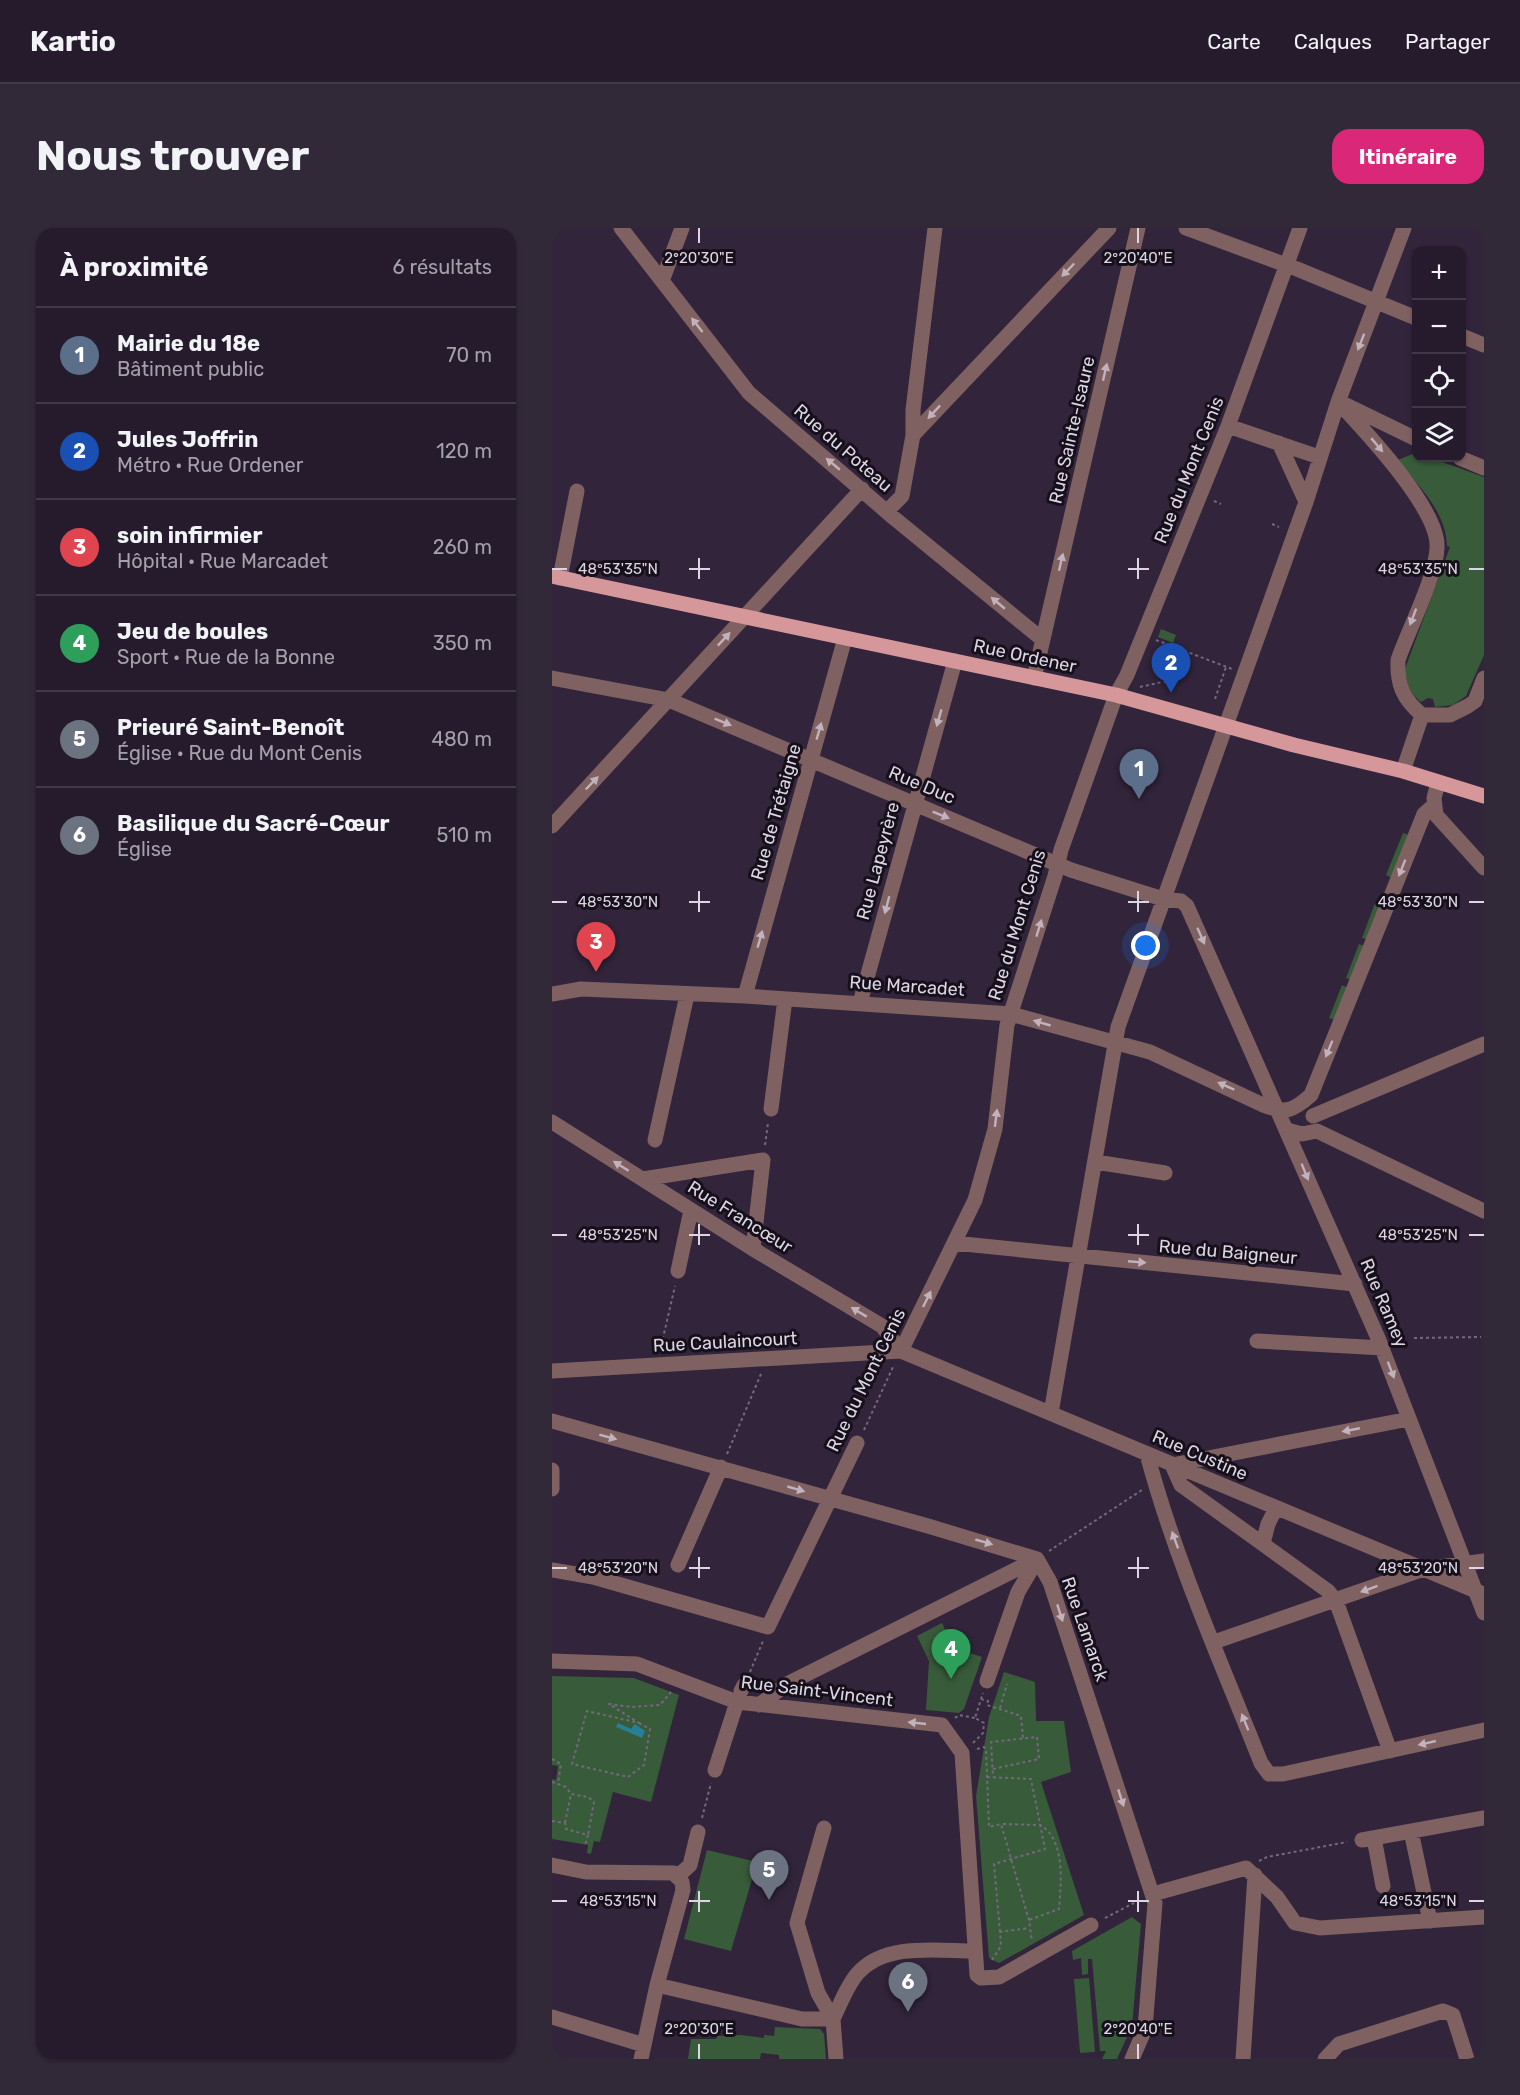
<!DOCTYPE html>
<html lang="fr">
<head>
<meta charset="utf-8">
<style>
	:root { --surface:#251b2c; --page:#312838; --text:#f1f3f6; --muted:#a3a1a9; --line:#423948; --accent:#db2777 }
	body { margin:0; font-family:Rubik,sans-serif; background:var(--page); color:var(--text) }
	.controls { position:absolute; right:18px; top:18px; display:grid; overflow:hidden; border-radius:12px; box-shadow:0 2px 4px #0004 }
	.controls button { width:54px; height:54px; display:grid; place-items:center; padding:0; border:0; border-bottom:2px solid var(--line); background:var(--surface); color:var(--text); font:30px sans-serif }
	.you { position:absolute; left:594px; top:718px; width:21px; height:21px; margin:-15px; border:4px solid #fff; border-radius:50%; background:#1a73e8; box-shadow:0 0 0 9px #1a73e833 }
	.badge { display:grid; place-items:center; width:39px; height:39px; border-radius:50%; background:var(--accent); color:#fff; font-size:20px; font-weight:700 }
	.pin { position:absolute; translate:-50% -50px; filter:drop-shadow(0 2px 3px #0008) }
	.pin::after { content:''; position:absolute; top:32px; width:21px; height:18px; background:inherit; clip-path:polygon(0 0,100% 0,50% 100%) }
	.list { margin:0; padding:0; list-style:none }
	h2 { display:flex; justify-content:space-between; align-items:center; height:78px; margin:0; padding:0 24px; font-size:26px }
	h2 small { font-size:20px; font-weight:400; color:var(--muted) }
	.list li { display:grid; grid-template-columns:39px 1fr auto; gap:18px; align-items:center; box-sizing:border-box; height:96px; padding:0 24px; border-top:2px solid var(--line) }
	.list b { display:block; font-size:22px; white-space:nowrap }
	.list p { margin:0; font-size:20px; white-space:nowrap; color:var(--muted) }
	.list em { font-size:20px; font-style:normal; color:var(--muted) }
	.icon { flex:none; width:33px; height:33px; fill:none; stroke:currentColor; stroke-width:2; stroke-linecap:round; stroke-linejoin:round }
	.map { position:relative; flex:none; width:932px; height:1831px; overflow:hidden; border-radius:18px }
	header { display:flex; align-items:center; gap:36px; box-sizing:border-box; height:84px; padding:0 30px; background:var(--surface); border-bottom:2px solid var(--line) }
	header strong { font-size:28px }
	nav { display:flex; gap:33px; margin-inline-start:auto; font-size:21px }
	.intro { display:flex; align-items:center; justify-content:space-between; box-sizing:border-box; height:144px; padding:0 36px }
	h1 { margin:0; font-size:42px }
	.button { padding:15px 27px; border-radius:18px; background:var(--accent); color:#fff; font-size:21px; font-weight:700 }
	main { display:flex; gap:36px; padding:0 36px }
	aside { flex:1; background:var(--surface); border-radius:18px; box-shadow:0 2px 4px #0004 }
	.map>svg:first-child { display:block }
	.green { fill:#385b3a }
	.water { fill:#277f97 }
	.lines { fill:none; stroke-linecap:round; stroke-linejoin:round }
	.path { stroke:#74697d; stroke-width:2; stroke-dasharray:3 3; stroke-linecap:butt }
	.minor { stroke:#806162; stroke-width:15 }
	.major { stroke:#d5979a; stroke-width:15 }
	.oneway { fill:#c1b2bd }
	.ticks { fill:none; stroke:#ddd5e4; stroke-width:2 }
	.labels { text-anchor:middle; stroke-width:6; stroke-linejoin:round; paint-order:stroke }
	.street-label { font-size:18px; fill:#ddd5e4; stroke:#16101b }
	.ticks-label { font-size:15px; text-anchor:middle; fill:#ddd5e4; stroke:#16101b; stroke-width:6; stroke-linejoin:round; paint-order:stroke }
</style>
</head>
<body>
<header>
<strong>Kartio</strong>
<nav><a>Carte</a><a>Calques</a><a>Partager</a></nav>
</header>
<div class="intro"><h1>Nous trouver</h1><a class="button">Itinéraire</a></div>
<main>
<aside>
<h2>À proximité<small>6 résultats</small></h2>
<ul class="list">
<li><span class="badge" style="background:#5c6f8a">1</span><div><b>Mairie du 18e</b><p>Bâtiment public</p></div><em>70 m</em></li>
<li><span class="badge" style="background:#1a4fb4">2</span><div><b>Jules Joffrin</b><p>Métro · Rue Ordener</p></div><em>120 m</em></li>
<li><span class="badge" style="background:#e0444e">3</span><div><b>soin infirmier</b><p>Hôpital · Rue Marcadet</p></div><em>260 m</em></li>
<li><span class="badge" style="background:#2e9e5b">4</span><div><b>Jeu de boules</b><p>Sport · Rue de la Bonne</p></div><em>350 m</em></li>
<li><span class="badge" style="background:#6b7280">5</span><div><b>Prieuré Saint-Benoît</b><p>Église · Rue du Mont Cenis</p></div><em>480 m</em></li>
<li><span class="badge" style="background:#6b7280">6</span><div><b>Basilique du Sacré-Cœur</b><p>Église</p></div><em>510 m</em></li>
</ul>
</aside>
<div class="map">
<svg width="932" height="1831" viewBox="0 0 932 1831">
	<rect width="100%" height="100%" fill="#31243b"/>
	<!-- green -->
	<path class="green" d="M 863,225 L 864,230 L 879,230 L 932,249 L 932,427 L 914,468 L 901,477 L 883,479 L 881,471 L 876,470 L 869,474 C 857,464 855,456 853,441 L 898,319 L 895,318 C 894,283 866,258 846,232 Z
		M 609,401 L 624,407 L 621,415 L 606,409 Z
		M 851,605 L 857,607 L 840,650 L 834,647 Z
		M 823,675 L 829,677 L 816,712 L 810,710 Z
		M 807,716 L 812,718 L 799,752 L 794,750 Z
		M 790,757 L 796,760 L 783,792 L 777,790 Z
		M 390,1395 L 402,1420 L 430,1429 L 412,1481 L 407,1485 L 374,1482 L 377,1433 L 365,1408 Z
		M 452,1444 L 483,1454 L 484,1493 L 512,1493 L 519,1544 L 489,1554 L 532,1687 L 447,1735 L 437,1730 L 424,1568 L 437,1489 Z
		M 0,1448 L 82,1450 L 127,1467 L 99,1574 L 61,1564 L 48,1614 L 42,1613 L 39,1626 L 35,1625 L 36,1617 L 0,1611 L 0,1551 L 4,1552 L 6,1538 L 0,1537 Z
		M 155,1622 L 205,1634 L 179,1723 L 132,1711 Z
		M 580,1689 L 589,1696 L 580,1798 L 565,1831 L 550,1831 L 554,1823 L 548,1823 L 540,1731 L 536,1731 L 536,1746 L 530,1747 L 529,1730 L 521,1732 L 520,1723 Z
		M 537,1750 L 543,1824 L 528,1825 L 522,1751 Z
		M 223,1799 L 268,1801 L 272,1806 L 274,1831 L 227,1831 L 227,1827 L 209,1825 L 208,1831 L 136,1831 L 139,1811 L 164,1811 L 165,1808 L 189,1807 L 212,1810 L 212,1807 L 222,1808 Z"/>
	<!-- water -->
	<path class="water" d="M 66,1495 L 79,1501 L 83,1496 L 93,1503 L 90,1510 L 64,1499 Z"/>
	<g class="lines">
		<!-- path -->
		<path class="path" d="M 662,273 L 669,276
			M 720,296 L 727,299
			M 604,412 L 680,441
			M 588,459 L 610,454 L 624,455
			M 663,471 L 674,439
			M 213,917 L 216,895
			M 862,1110 L 929,1109
			M 108,1123 L 123,1058
			M 312,1202 L 341,1139
			M 175,1226 L 209,1146
			M 497,1323 L 590,1262
			M 198,1444 L 211,1413
			M 429,1471 L 436,1473 L 435,1477 L 469,1488 L 471,1510
			M 448,1480 L 455,1456
			M 403,1490 L 407,1487 L 423,1490
			M 87,1495 L 98,1501 L 92,1537 L 76,1549 L 20,1536 L 35,1483 L 87,1495 L 57,1476 L 79,1479 L 108,1477 L 119,1464
			M 421,1515 L 431,1505 L 432,1495 L 423,1490 L 431,1465
			M 425,1521 L 432,1519 L 434,1521 L 437,1599 L 449,1596 L 477,1692 L 480,1713
			M 0,1531 L 9,1536 L 6,1555
			M 441,1541 L 487,1531 L 485,1509 L 439,1514 L 441,1549
			M 435,1549 L 479,1551 L 493,1621 L 442,1636 L 448,1704
			M 0,1554 L 14,1559 L 19,1566 L 36,1569 L 42,1574 L 36,1607
			M 150,1590 L 159,1555
			M 0,1593 L 13,1595 L 14,1601 L 36,1607 L 33,1617
			M 13,1595 L 19,1566
			M 451,1596 L 488,1597 C 514,1611 509,1657 507,1681 L 477,1692
			M 707,1633 L 715,1629 L 795,1614
			M 553,1690 L 582,1675
			M 440,1732 L 449,1718 L 448,1704 L 477,1700"/>
		<!-- minor -->
		<path class="minor" d="M 69,0 L 197,165 L 342,290 L 491,412
			M 634,0 L 745,41 L 864,90
			M 110,53 L 130,0
			M 910,108 L 932,117
			M 786,174 C 812,202 888,282 885,320 C 884,348 856,403 846,432 C 845,457 851,471 870,487 L 898,487 L 916,478 L 923,473 L 932,450
			M 794,177 L 864,211
			M 676,198 L 767,229
			M 361,207 L 557,0
			M 727,215 L 754,274
			M 908,230 L 932,240
			M 335,283 L 350,268 L 361,207 L 361,182 L 383,0
			M 8,350 L 25,263
			M 0,450 L 117,472 L 519,642 L 611,671 L 629,673 L 635,678 L 826,1110 L 932,1385
			M 482,450 L 586,0
			M 851,543 L 870,487
			M 886,555 L 882,570 L 884,587 L 932,640
			M 0,598 L 310,261
			M 0,766 L 29,761 L 193,768 L 459,786 L 598,824 L 711,877 C 734,886 741,883 759,867 L 872,586 L 881,578
			M 193,768 L 293,410
			M 308,775 L 403,433
			M 219,881 L 233,771
			M 761,888 L 932,816
			M 0,894 L 201,1021 L 330,1098 L 349,1123
			M 735,902 L 750,906 L 765,903 L 932,983
			M 103,912 L 135,767
			M 544,934 L 613,945
			M 91,951 L 211,932 L 201,1021
			M 402,1015 L 803,1056
			M 126,1043 L 139,982
			M 705,1113 L 831,1120
			M 349,1123 L 423,972 L 443,901 L 455,797 L 503,648 L 509,622 L 564,467 L 575,447 L 676,198 L 748,0
			M 0,1143 L 349,1123 L 929,1365
			M 499,1185 L 566,799 L 754,274 L 786,174 L 852,0
			M 0,1193 L 376,1298 L 485,1331 L 498,1354 L 603,1675 L 593,1801 L 580,1831
			M 595,1226 C 623,1331 669,1434 709,1535 L 717,1546 L 731,1546 L 932,1502
			M 0,1242 L 0,1261
			M 711,1315 L 716,1296 L 724,1280
			M 126,1337 L 169,1239
			M 0,1342 L 41,1349 L 216,1399 L 305,1215
			M 662,1414 L 872,1341 L 932,1333
			M 0,1433 L 85,1436 L 185,1474 L 390,1497 L 410,1525 L 425,1747 L 429,1750 L 447,1749 L 539,1697
			M 435,1453 L 466,1364 L 485,1332
			M 189,1463 L 192,1457
			M 207,1477 L 235,1456 L 485,1331
			M 838,1523 L 784,1373 L 776,1363 L 629,1257 L 620,1237 L 857,1191
			M 163,1542 L 185,1474
			M 272,1600 L 245,1695 L 266,1765 L 281,1791 L 284,1831
			M 859,1603 L 878,1693
			M 822,1610 L 831,1658
			M 810,1612 L 932,1590
			M 0,1637 L 34,1644 L 122,1645 L 130,1654 L 131,1662 L 105,1757 L 89,1831
			M 125,1649 L 138,1637 L 146,1604
			M 601,1666 L 694,1640 L 725,1669 L 743,1695 L 768,1700 L 932,1689
			M 105,1757 L 250,1791 L 281,1791
			M 0,1789 L 92,1817
			M 281,1791 C 288,1777 295,1757 306,1745 C 334,1714 386,1723 423,1723
			M 691,1831 L 703,1647
			M 773,1831 L 787,1816 L 891,1783 L 901,1787 L 915,1831"/>
		<!-- major -->
		<path class="major" d="M 0,348 L 564,467 L 742,517 L 851,543 L 932,568"/>
	</g>
	<!-- one-way arrows -->
	<defs><path id="oneway-solid" d="M-6-.8H1V-3.2L6.5 0L1 3.2V.8H-6Z" transform="scale(1.5)"/></defs>
	<g class="oneway">
		<use href="#oneway-solid" transform="translate(516 42) rotate(134)"/>
		<use href="#oneway-solid" transform="translate(145 97) rotate(-128)"/>
		<use href="#oneway-solid" transform="translate(809 114) rotate(111)"/>
		<use href="#oneway-solid" transform="translate(553 144) rotate(-77)"/>
		<use href="#oneway-solid" transform="translate(382 184) rotate(133)"/>
		<use href="#oneway-solid" transform="translate(825 217) rotate(50)"/>
		<use href="#oneway-solid" transform="translate(281 236) rotate(-140)"/>
		<use href="#oneway-solid" transform="translate(509 334) rotate(-77)"/>
		<use href="#oneway-solid" transform="translate(446 375) rotate(-140)"/>
		<use href="#oneway-solid" transform="translate(861 389) rotate(111)"/>
		<use href="#oneway-solid" transform="translate(172 411) rotate(-47)"/>
		<use href="#oneway-solid" transform="translate(387 490) rotate(106)"/>
		<use href="#oneway-solid" transform="translate(171 494) rotate(22)"/>
		<use href="#oneway-solid" transform="translate(267 503) rotate(-74)"/>
		<use href="#oneway-solid" transform="translate(40 555) rotate(-46)"/>
		<use href="#oneway-solid" transform="translate(389 587) rotate(22)"/>
		<use href="#oneway-solid" transform="translate(850 640) rotate(112)"/>
		<use href="#oneway-solid" transform="translate(335 677) rotate(105)"/>
		<use href="#oneway-solid" transform="translate(487 700) rotate(-73)"/>
		<use href="#oneway-solid" transform="translate(649 708) rotate(66)"/>
		<use href="#oneway-solid" transform="translate(208 711) rotate(-74)"/>
		<use href="#oneway-solid" transform="translate(490 795) rotate(-164)"/>
		<use href="#oneway-solid" transform="translate(777 821) rotate(112)"/>
		<use href="#oneway-solid" transform="translate(674 858) rotate(-156)"/>
		<use href="#oneway-solid" transform="translate(444 890) rotate(-83)"/>
		<use href="#oneway-solid" transform="translate(69 938) rotate(-148)"/>
		<use href="#oneway-solid" transform="translate(753 944) rotate(68)"/>
		<use href="#oneway-solid" transform="translate(585 1034) rotate(5)"/>
		<use href="#oneway-solid" transform="translate(375 1071) rotate(-64)"/>
		<use href="#oneway-solid" transform="translate(307 1084) rotate(-149)"/>
		<use href="#oneway-solid" transform="translate(839 1142) rotate(69)"/>
		<use href="#oneway-solid" transform="translate(799 1202) rotate(169)"/>
		<use href="#oneway-solid" transform="translate(56 1209) rotate(15)"/>
		<use href="#oneway-solid" transform="translate(244 1261) rotate(16)"/>
		<use href="#oneway-solid" transform="translate(623 1312) rotate(-110)"/>
		<use href="#oneway-solid" transform="translate(432 1314) rotate(16)"/>
		<use href="#oneway-solid" transform="translate(817 1361) rotate(160)"/>
		<use href="#oneway-solid" transform="translate(508 1385) rotate(72)"/>
		<use href="#oneway-solid" transform="translate(693 1494) rotate(-112)"/>
		<use href="#oneway-solid" transform="translate(365 1495) rotate(-174)"/>
		<use href="#oneway-solid" transform="translate(875 1515) rotate(167)"/>
		<use href="#oneway-solid" transform="translate(569 1570) rotate(72)"/>
	</g>
	<!-- ticks -->
	<path class="ticks" d="M 147,0 L 147,15M 586,0 L 586,15M 147,330 L 147,351M 586,330 L 586,351M 0,341 L 15,341M 137,341 L 158,341M 576,341 L 597,341M 917,341 L 932,341M 147,663 L 147,684M 586,663 L 586,684M 0,674 L 15,674M 137,674 L 158,674M 576,674 L 597,674M 917,674 L 932,674M 147,996 L 147,1017M 586,996 L 586,1017M 0,1007 L 15,1007M 137,1007 L 158,1007M 576,1007 L 597,1007M 917,1007 L 932,1007M 147,1329 L 147,1350M 586,1329 L 586,1350M 0,1340 L 15,1340M 137,1340 L 158,1340M 576,1340 L 597,1340M 917,1340 L 932,1340M 147,1663 L 147,1684M 586,1663 L 586,1684M 0,1673 L 15,1673M 137,1673 L 158,1673M 576,1673 L 597,1673M 917,1673 L 932,1673M 147,1816 L 147,1831M 586,1816 L 586,1831"/>
	<g class="labels">
		<!-- street labels -->
		<g class="street-label">
			<text transform="translate(520 202) rotate(-77)" y="6">Rue Sainte-Isaure</text>
			<text transform="translate(291 220) rotate(41)" y="6">Rue du Poteau</text>
			<text transform="translate(637 242) rotate(-68)" y="6">Rue du Mont Cenis</text>
			<text transform="translate(473 428) rotate(12)" y="6">Rue Ordener</text>
			<text transform="translate(370 557) rotate(23)" y="6">Rue Duc</text>
			<text transform="translate(224 584) rotate(-74)" y="6">Rue de Trétaigne</text>
			<text transform="translate(326 633) rotate(-75)" y="6">Rue Lapeyrère</text>
			<text transform="translate(465 697) rotate(-73)" y="6">Rue du Mont Cenis</text>
			<text transform="translate(355 758) rotate(4)" y="6">Rue Marcadet</text>
			<text transform="translate(188 989) rotate(32)" y="6">Rue Francœur</text>
			<text transform="translate(676 1024) rotate(5)" y="6">Rue du Baigneur</text>
			<text transform="translate(832 1075) rotate(67)" y="6">Rue Ramey</text>
			<text transform="translate(173 1114) rotate(-3)" y="6">Rue Caulaincourt</text>
			<text transform="translate(314 1152) rotate(-64)" y="6">Rue du Mont Cenis</text>
			<text transform="translate(648 1227) rotate(23)" y="6">Rue Custine</text>
			<text transform="translate(533 1401) rotate(71)" y="6">Rue Lamarck</text>
			<text transform="translate(265 1463) rotate(7)" y="6">Rue Saint-Vincent</text>
		</g>
	</g>
	<g class="ticks-label">
		<text x="147" y="35">2°20'30"E</text>
		<text x="586" y="35">2°20'40"E</text>
		<text x="66" y="346">48°53'35"N</text>
		<text x="866" y="346">48°53'35"N</text>
		<text x="66" y="679">48°53'30"N</text>
		<text x="866" y="679">48°53'30"N</text>
		<text x="66" y="1012">48°53'25"N</text>
		<text x="866" y="1012">48°53'25"N</text>
		<text x="66" y="1345">48°53'20"N</text>
		<text x="866" y="1345">48°53'20"N</text>
		<text x="66" y="1678">48°53'15"N</text>
		<text x="866" y="1678">48°53'15"N</text>
		<text x="147" y="1806">2°20'30"E</text>
		<text x="586" y="1806">2°20'40"E</text>
	</g>
</svg>
<div class="controls">
<button>+</button>
<button>−</button>
<button><svg class="icon" aria-label="locate" viewBox="0 0 24 24"><circle cx="12" cy="12" r="6"/><path d="M12 2v4M12 18v4M2 12h4M18 12h4"/></svg></button>
<button><svg class="icon" aria-label="layers" viewBox="0 0 24 24"><path d="M12 4l9 5-9 5-9-5zM3 14l9 5 9-5"/></svg></button>
</div>
<div class="you"></div>
<div class="pin badge" style="left:587px;top:571px;background:#5c6f8a">1</div>
<div class="pin badge" style="left:619px;top:465px;background:#1a4fb4">2</div>
<div class="pin badge" style="left:44px;top:744px;background:#e0444e">3</div>
<div class="pin badge" style="left:399px;top:1451px;background:#2e9e5b">4</div>
<div class="pin badge" style="left:217px;top:1672px;background:#6b7280">5</div>
<div class="pin badge" style="left:356px;top:1784px;background:#6b7280">6</div>
</div>
</main>
</body>
</html>
